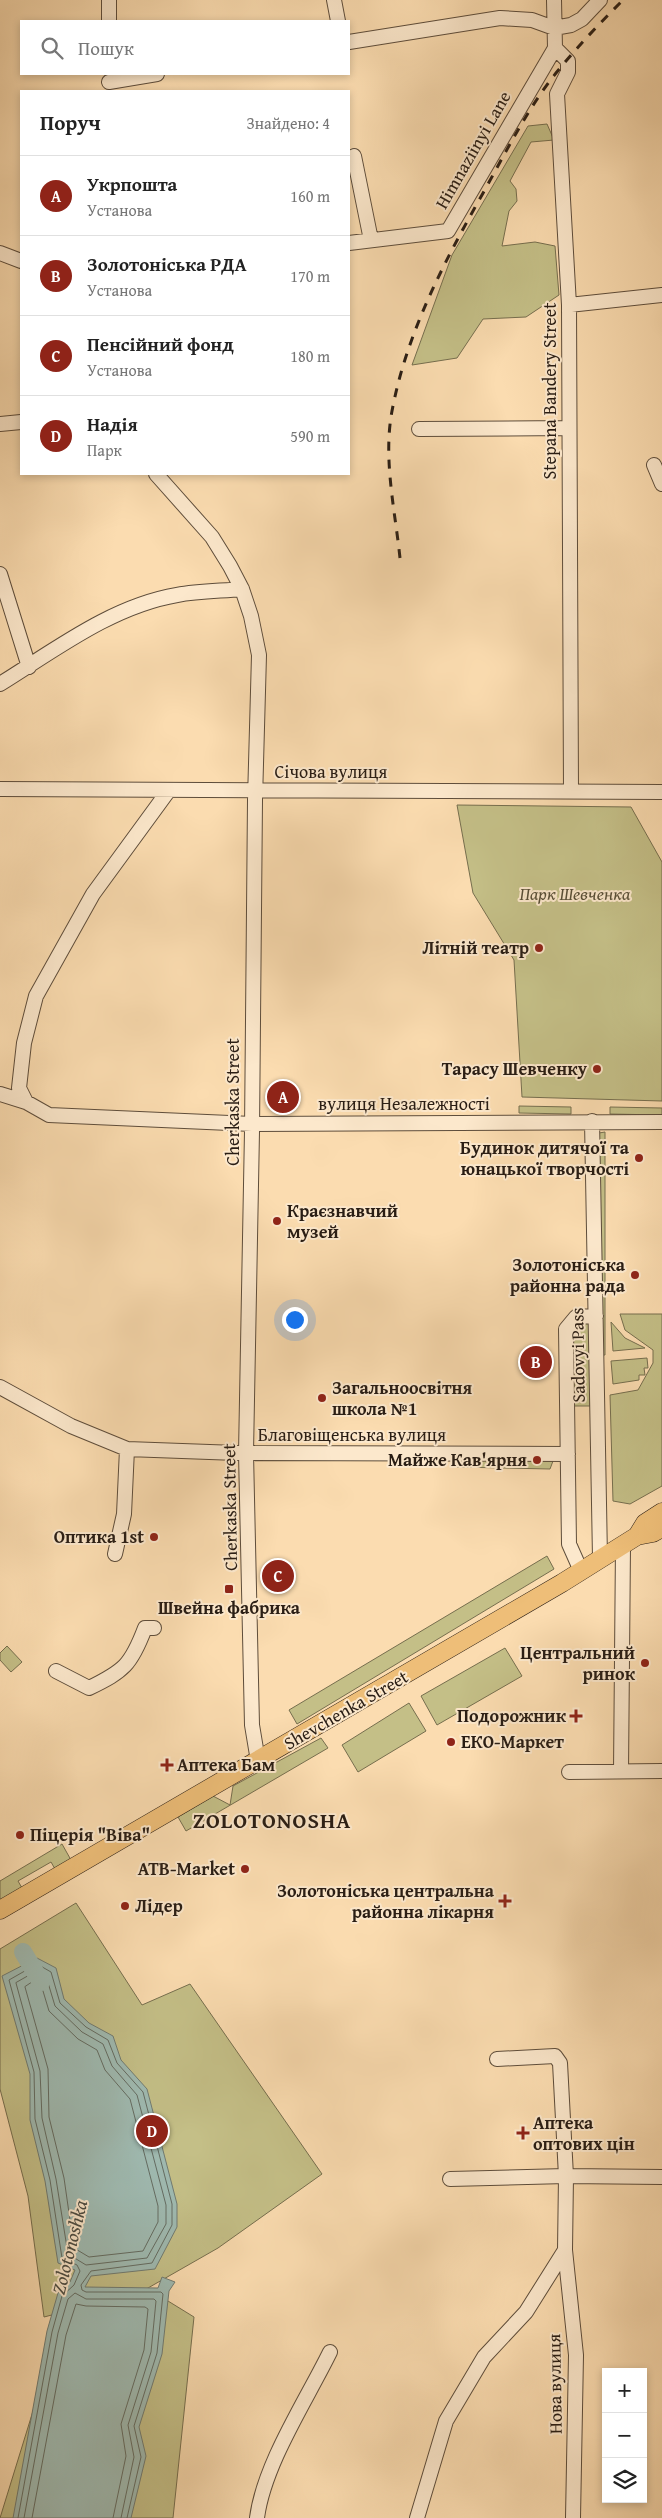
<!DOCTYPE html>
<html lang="uk">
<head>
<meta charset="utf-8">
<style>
	:root { --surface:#fff; --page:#f6f6f6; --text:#222; --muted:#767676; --line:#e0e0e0; --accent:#8f2418 }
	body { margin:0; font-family:"Gentium Book Plus",serif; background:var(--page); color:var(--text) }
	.controls { position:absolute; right:15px; bottom:15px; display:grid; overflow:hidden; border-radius:0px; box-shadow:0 2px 8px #0003 }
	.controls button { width:45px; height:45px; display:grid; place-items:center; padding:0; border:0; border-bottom:1px solid var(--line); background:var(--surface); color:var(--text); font:25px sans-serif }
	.you { position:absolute; left:294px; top:1319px; width:18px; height:18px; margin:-12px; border:4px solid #fff; border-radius:50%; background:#1a73e8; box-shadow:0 0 0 8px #1a73e833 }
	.badge { display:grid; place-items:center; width:32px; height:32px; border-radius:50%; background:var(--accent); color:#fff; font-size:16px; font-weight:700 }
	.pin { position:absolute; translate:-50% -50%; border:2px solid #fff; box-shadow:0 1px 5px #0006 }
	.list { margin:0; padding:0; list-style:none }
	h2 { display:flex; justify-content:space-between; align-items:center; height:65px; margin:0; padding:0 20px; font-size:21px }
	h2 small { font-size:16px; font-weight:400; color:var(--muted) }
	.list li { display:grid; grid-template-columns:32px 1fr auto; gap:15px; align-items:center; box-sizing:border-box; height:80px; padding:0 20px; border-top:1px solid var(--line) }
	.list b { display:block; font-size:19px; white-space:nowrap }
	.list p { margin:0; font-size:16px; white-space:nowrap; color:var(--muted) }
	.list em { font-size:16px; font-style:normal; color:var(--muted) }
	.icon { flex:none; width:28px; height:28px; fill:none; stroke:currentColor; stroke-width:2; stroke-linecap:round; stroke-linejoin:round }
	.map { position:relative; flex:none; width:662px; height:2518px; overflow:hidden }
	.search { position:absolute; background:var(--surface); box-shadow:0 2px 8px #0003; left:20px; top:20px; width:330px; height:55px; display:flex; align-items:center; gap:12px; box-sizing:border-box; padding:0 18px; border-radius:0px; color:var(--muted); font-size:19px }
	.panel { position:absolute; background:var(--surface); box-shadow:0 2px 8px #0003; left:20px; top:90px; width:330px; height:385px; border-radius:0px }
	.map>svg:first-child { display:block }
	.green { fill:#c4bf87; stroke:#766e4e }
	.water { fill:#9fbab1; stroke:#707b72 }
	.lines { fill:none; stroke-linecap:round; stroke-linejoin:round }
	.shore { stroke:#646c62; stroke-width:1 }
	.river { stroke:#9fbab1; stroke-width:18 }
	.minor-casing { stroke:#5e4d3b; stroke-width:16 }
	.major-casing { stroke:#291d14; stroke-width:19 }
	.minor { stroke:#fce8cc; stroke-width:14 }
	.major { stroke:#eebe78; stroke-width:18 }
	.rail { stroke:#291d14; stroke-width:3; stroke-dasharray:9 9; stroke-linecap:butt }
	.poi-dot { fill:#8f2418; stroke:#fce8cc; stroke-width:2 }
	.labels { text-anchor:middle; stroke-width:4; stroke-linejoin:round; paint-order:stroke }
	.street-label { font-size:18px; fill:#291d14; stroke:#fce8cc }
	.park-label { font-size:18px; font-style:italic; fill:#584e36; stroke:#fce8cc }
	.poi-label { font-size:18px; font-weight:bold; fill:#291d14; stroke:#fce8cc; text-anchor:end }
	.water-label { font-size:19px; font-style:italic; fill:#4c4c43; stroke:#fce8cc }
	.district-label { font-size:22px; font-weight:bold; letter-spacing:1px; fill:#291d14; stroke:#fce8cc }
</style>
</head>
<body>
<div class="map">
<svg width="662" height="2518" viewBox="0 0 662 2518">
	<rect width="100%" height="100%" fill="#fbdcb0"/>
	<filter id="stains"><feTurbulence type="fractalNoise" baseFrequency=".004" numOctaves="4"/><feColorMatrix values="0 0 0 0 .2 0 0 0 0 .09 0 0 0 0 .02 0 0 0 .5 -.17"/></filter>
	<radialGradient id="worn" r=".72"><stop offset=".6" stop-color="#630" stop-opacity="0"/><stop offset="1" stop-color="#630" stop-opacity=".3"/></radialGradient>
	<!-- green -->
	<path class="green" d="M 547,124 L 554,140 L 531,142 L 510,181 L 516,189 L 517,201 L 509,211 L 502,246 L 535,242 L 555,246 L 559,295 L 526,317 L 483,319 L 457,358 L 412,365 L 452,255 L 528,126 Z
		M 457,805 L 631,807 L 662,862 L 662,1101 L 522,1097 L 514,960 L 473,893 Z
		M 519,1106 L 571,1107 L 571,1114 L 519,1113 Z
		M 610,1107 L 662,1108 L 662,1115 L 610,1114 Z
		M 605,1132 L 605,1355 L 600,1355 L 599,1133 Z
		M 620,1314 L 662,1314 L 662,1486 L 630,1504 L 613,1501 L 610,1395 L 638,1390 L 653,1363 L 653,1350 L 625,1330 Z
		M 576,1322 L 589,1322 L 590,1406 L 572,1406 L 571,1332 Z
		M 611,1322 L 625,1338 L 645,1348 L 613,1351 Z
		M 647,1358 L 648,1368 L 644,1368 L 645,1375 L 639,1375 L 639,1380 L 613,1384 L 611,1361 Z
		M 461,1460 L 553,1461 L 550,1469 L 457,1467 Z
		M 547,1556 L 554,1569 L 297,1724 L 289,1710 Z
		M 7,1646 L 22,1662 L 11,1672 L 0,1660 L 0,1653 Z
		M 505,1648 L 522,1676 L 437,1725 L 421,1696 Z
		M 409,1703 L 426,1731 L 358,1772 L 342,1745 Z
		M 321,1738 L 328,1748 L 186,1831 L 178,1817 L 213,1796 L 230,1805 L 233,1786 Z
		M 62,1844 L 71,1860 L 55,1869 L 51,1862 L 18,1881 L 22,1888 L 0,1901 L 0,1881 Z
		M 76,1903 L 142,2005 L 190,1984 L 322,2174 L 218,2248 L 141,2292 L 44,2317 L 28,2196 L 0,2089 L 0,1949 Z
		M 137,2301 L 168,2301 L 194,2317 L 173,2518 L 0,2518 L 46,2369 Z"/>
	<!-- water -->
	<path class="water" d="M 37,1958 L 56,1968 L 64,1999 L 89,2023 L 113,2036 L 121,2060 L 147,2089 L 177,2204 L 177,2227 L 155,2269 L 91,2276 L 85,2287 L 158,2288 L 162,2277 L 175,2282 L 169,2291 L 162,2354 L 139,2427 L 146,2456 L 131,2518 L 13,2518 L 47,2331 L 58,2293 L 70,2282 L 75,2270 L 58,2263 L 45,2181 L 30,2120 L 30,2074 L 2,1976 Z"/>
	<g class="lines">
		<!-- shore -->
		<path class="shore" d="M 37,1971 L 46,1976 L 55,2006 L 82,2032 L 103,2044 L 112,2066 L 137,2095 L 166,2205 L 166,2224 L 147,2258 L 86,2265 L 68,2254 L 56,2179 L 42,2118 L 40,2071 L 16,1983 Z
			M 37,1979 L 40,1981 L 49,2011 L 78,2039 L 97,2050 L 105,2070 L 130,2099 L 158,2206 L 158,2222 L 143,2251 L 89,2257 L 74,2248 L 64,2178 L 49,2117 L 48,2069 L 25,1987 Z
			M 18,2518 L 52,2332 L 62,2296 L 74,2285 L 80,2271 L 77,2265 L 62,2258 L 50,2180 L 35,2119 L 34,2072 L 9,1980 L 37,1964 L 51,1972 L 60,2003 L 86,2027 L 108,2040 L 117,2063 L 143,2092 L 172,2204 L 172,2225 L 152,2263 L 91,2271 L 81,2285 L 82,2290 L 86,2292 L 161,2292 L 163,2294 L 157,2353 L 134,2426 L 141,2457 L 127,2518
			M 24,2518 L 58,2333 L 68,2299 L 75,2293 L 86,2299 L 154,2299 L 156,2301 L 151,2352 L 128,2425 L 134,2457 L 121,2518
			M 32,2518 L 66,2335 L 76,2304 L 86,2306 L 145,2307 L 148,2309 L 144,2350 L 121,2424 L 126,2456 L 113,2518"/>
		<!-- river -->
		<path class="river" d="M 23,1952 L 41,1982"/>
		<!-- minor casing -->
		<g class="minor-casing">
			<path id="minor" d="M 109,0 L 109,21
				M 334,0 L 338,21
				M 554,0 L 555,48 L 568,61 L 568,72 L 557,94 L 569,305 L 571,792
				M 349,42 L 500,18 L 532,20 L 554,28 L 571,25 L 582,19 L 600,0
				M 109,82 L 157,74
				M 354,156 L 371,240
				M 349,243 L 448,231 L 555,48
				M 0,253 L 21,261
				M 569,305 L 662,295
				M 0,424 L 21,422
				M 419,429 L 569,428
				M 654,465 L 662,484
				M 156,474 L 212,537 L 230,566 L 242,589 L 251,616 L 259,655 L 255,800 L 252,1131 L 246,1453 L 252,1725 L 258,1761
				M 0,574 L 29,667
				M 0,684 C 55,650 112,606 177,595 C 198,591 221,591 242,589
				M 0,789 L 662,792
				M 0,1094 L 26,1102 L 49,1115 L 252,1124 L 662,1122
				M 26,1102 L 19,1088 L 24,1043 L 36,996 L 93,894 L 169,790
				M 592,1121 L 600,1558
				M 0,1387 L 71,1426 L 127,1449 L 237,1453 L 568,1454
				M 115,1554 L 124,1514 L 127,1449
				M 581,1571 L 569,1544 L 566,1329 L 576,1317 L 596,1316
				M 56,1671 L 89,1688 C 124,1671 131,1665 145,1628 L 154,1628
				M 621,1771 L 623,1545
				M 569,1772 L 662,1771
				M 497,2059 L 555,2056 L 560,2063 L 566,2176 L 565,2250 L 576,2355 L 573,2518
				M 450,2179 L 566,2176 L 662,2177
				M 257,2518 C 264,2464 306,2401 330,2352
				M 417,2518 L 446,2421 L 484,2357 L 526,2312 L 565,2250"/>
		</g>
		<!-- major casing -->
		<g class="major-casing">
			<path id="major" d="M 637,1536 L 645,1523 L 662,1512
				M 0,1910 L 562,1583 L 637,1536 L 653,1533 L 662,1528"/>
		</g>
		<!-- minor -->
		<use href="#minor" class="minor"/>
		<!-- major -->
		<use href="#major" class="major"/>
		<!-- rail -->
		<path class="rail" d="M 400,558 C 395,510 383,459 392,411 C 406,336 441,268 478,202 C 503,158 525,112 556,73 C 577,47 600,23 623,0"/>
	</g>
	<!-- markers -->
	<g class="poi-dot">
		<circle cx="539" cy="948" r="5"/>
		<circle cx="597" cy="1069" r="5"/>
		<circle cx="639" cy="1158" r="5"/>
		<circle cx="277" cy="1221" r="5"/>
		<circle cx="635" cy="1275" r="5"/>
		<circle cx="322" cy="1398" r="5"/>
		<circle cx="537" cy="1460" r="5"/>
		<circle cx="154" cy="1537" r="5"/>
		<rect x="224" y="1584" width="10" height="10" rx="2.5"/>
		<circle cx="645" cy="1663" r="5"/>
		<path d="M573.5 1708.5h5v5h5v5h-5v5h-5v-5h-5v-5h5z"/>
		<circle cx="451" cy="1742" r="5"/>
		<path d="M164.5 1757.5h5v5h5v5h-5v5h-5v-5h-5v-5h5z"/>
		<circle cx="20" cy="1835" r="5"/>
		<circle cx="245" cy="1869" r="5"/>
		<path d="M502.5 1893.5h5v5h5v5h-5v5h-5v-5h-5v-5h5z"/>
		<circle cx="125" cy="1906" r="5"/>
		<path d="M520.5 2125.5h5v5h5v5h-5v5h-5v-5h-5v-5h5z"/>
	</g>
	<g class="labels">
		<!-- street labels -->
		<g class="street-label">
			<text transform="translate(473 150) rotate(-60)" y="6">Himnaziinyi Lane</text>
			<text transform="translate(550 391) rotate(-90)" y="6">Stepana Bandery Street</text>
			<text x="331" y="778">Січова вулиця</text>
			<text transform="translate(233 1102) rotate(-90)" y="6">Cherkaska Street</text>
			<text x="404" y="1110">вулиця Незалежності</text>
			<text transform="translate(578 1355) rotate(-91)" y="6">Sadovyi Pass</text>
			<text x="352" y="1441">Благовіщенська вулиця</text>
			<text transform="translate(230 1507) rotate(-91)" y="6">Cherkaska Street</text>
			<text transform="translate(346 1710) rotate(-30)" y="6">Shevchenka Street</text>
			<text transform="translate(555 2384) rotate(-91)" y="6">Нова вулиця</text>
		</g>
		<!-- park labels -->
		<g class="park-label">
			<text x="575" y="900">Парк Шевченка</text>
		</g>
		<!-- poi labels -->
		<g class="poi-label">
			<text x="529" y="954">Літній театр</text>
			<text x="587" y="1075">Тарасу Шевченку</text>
			<text x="629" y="1154">Будинок дитячої та<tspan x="629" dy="21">юнацької творчості</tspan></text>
			<text x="287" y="1217" text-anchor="start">Краєзнавчий<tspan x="287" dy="21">музей</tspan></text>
			<text x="625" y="1271">Золотоніська<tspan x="625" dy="21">районна рада</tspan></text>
			<text x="332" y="1394" text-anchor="start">Загальноосвітня<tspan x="332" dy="21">школа №1</tspan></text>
			<text x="527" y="1466">Майже Кав'ярня</text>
			<text x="144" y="1543">Оптика 1st</text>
			<text x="229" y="1614" text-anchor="middle">Швейна фабрика</text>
			<text x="635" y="1659">Центральний<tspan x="635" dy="21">ринок</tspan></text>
			<text x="566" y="1722">Подорожник</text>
			<text x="461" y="1748" text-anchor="start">ЕКО-Маркет</text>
			<text x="177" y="1771" text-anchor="start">Аптека Бам</text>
			<text x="30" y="1841" text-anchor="start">Піцерія "Віва"</text>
			<text x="235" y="1875">ATB-Market</text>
			<text x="494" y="1897">Золотоніська центральна<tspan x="494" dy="21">районна лікарня</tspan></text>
			<text x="135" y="1912" text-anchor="start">Лідер</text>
			<text x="533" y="2129" text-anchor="start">Аптека<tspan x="533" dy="21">оптових цін</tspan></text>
		</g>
		<!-- water labels -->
		<g class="water-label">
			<text transform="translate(69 2247) rotate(-76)" y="7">Zolotonoshka</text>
		</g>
		<!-- district labels -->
		<g class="district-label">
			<text x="272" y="1828">ZOLOTONOSHA</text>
		</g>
	</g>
	<rect width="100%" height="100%" filter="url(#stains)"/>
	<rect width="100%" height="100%" fill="url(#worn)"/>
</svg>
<div class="controls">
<button>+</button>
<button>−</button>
<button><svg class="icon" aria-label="layers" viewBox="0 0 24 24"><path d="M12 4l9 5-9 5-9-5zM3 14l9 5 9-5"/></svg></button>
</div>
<div class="you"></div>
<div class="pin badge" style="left:283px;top:1097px">A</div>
<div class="pin badge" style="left:536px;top:1362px">B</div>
<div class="pin badge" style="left:278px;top:1576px">C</div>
<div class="pin badge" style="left:152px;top:2131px">D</div>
<div class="search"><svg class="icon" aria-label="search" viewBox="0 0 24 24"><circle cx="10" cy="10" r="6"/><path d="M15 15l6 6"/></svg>Пошук</div>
<section class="panel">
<h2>Поруч<small>Знайдено: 4</small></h2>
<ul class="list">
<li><span class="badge">A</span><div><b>Укрпошта</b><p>Установа</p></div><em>160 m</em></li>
<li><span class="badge">B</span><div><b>Золотоніська РДА</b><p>Установа</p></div><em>170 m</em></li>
<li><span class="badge">C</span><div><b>Пенсійний фонд</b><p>Установа</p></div><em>180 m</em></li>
<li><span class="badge">D</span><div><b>Надія</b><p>Парк</p></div><em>590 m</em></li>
</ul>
</section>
</div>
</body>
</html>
